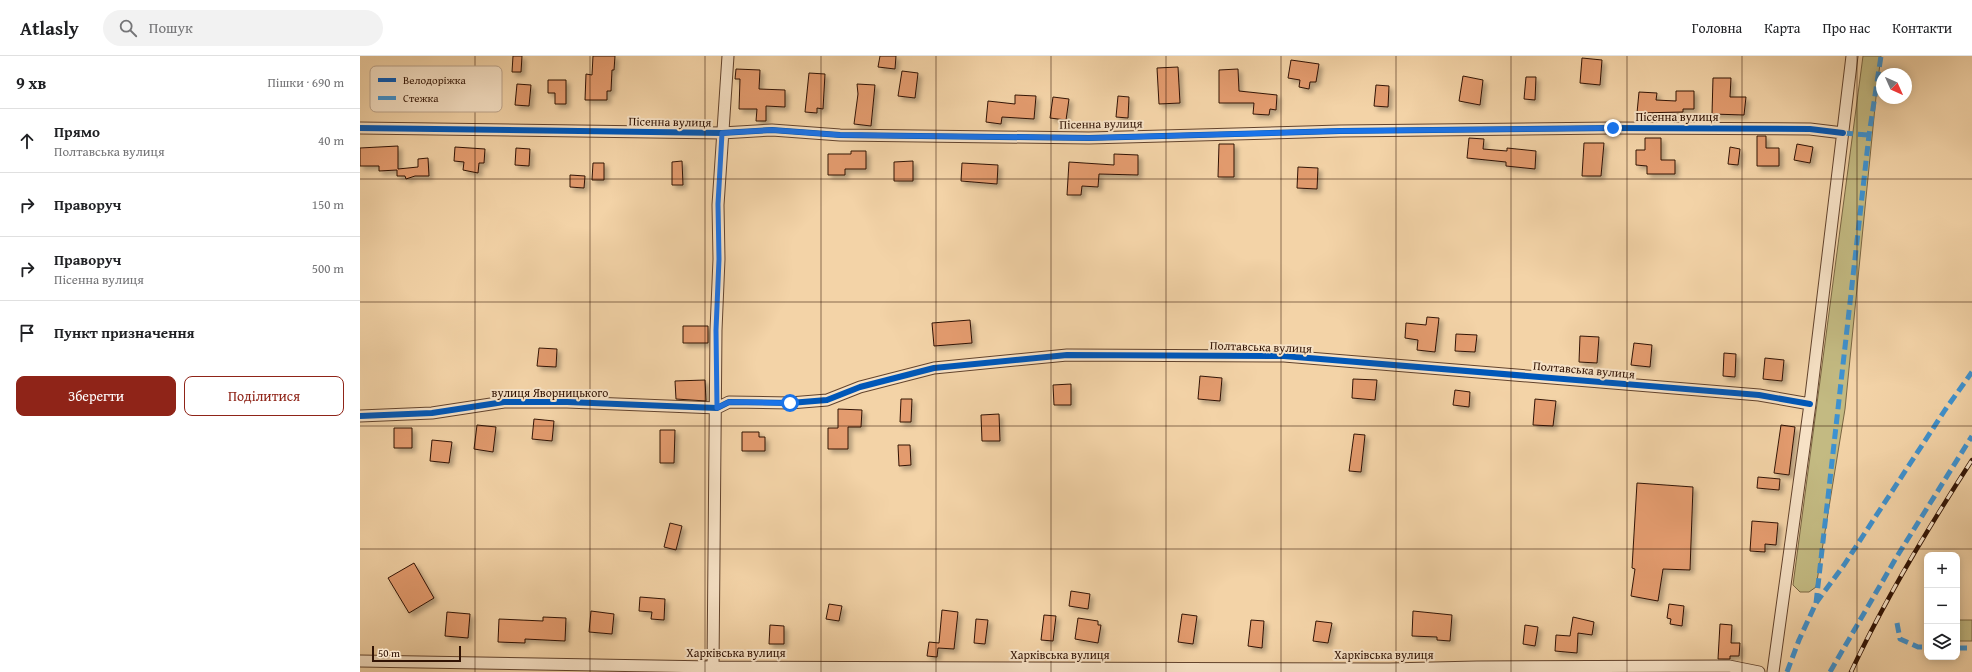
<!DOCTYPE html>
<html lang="uk">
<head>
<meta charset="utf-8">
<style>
	:root { --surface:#fff; --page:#f2f2f2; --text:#202124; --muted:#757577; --line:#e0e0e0; --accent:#8f2418 }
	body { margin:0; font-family:"Gentium Book Plus",serif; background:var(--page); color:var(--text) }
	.controls { position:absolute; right:12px; bottom:12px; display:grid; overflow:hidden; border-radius:8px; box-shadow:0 2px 10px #0003 }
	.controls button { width:36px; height:36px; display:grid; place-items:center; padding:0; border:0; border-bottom:1px solid var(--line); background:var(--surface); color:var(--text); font:20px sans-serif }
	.compass { position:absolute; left:1516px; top:12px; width:36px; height:36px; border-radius:50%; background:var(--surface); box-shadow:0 2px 10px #0003; rotate:135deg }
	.scale { position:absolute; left:12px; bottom:10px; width:89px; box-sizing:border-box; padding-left:4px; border:2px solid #311304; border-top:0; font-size:11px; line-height:14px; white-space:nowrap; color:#311304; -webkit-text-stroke:3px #f7e2c6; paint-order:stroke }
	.stop { position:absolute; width:12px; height:12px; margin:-9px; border:3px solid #1a73e8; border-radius:50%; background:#fff }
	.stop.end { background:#1a73e8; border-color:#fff; box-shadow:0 1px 4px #0008 }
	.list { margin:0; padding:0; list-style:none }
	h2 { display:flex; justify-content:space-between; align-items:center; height:52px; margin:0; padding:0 16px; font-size:17px }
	h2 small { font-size:13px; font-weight:400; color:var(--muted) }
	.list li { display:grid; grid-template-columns:26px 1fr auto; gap:12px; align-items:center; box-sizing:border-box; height:64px; padding:0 16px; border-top:1px solid var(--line) }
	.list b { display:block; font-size:15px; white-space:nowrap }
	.list p { margin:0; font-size:13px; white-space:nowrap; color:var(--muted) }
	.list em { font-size:13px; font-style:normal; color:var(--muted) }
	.actions { display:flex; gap:8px; padding:12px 16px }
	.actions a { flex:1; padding:9px 0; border:1px solid var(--accent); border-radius:8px; text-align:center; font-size:14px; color:var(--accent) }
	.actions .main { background:var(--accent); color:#fff }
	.icon { flex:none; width:22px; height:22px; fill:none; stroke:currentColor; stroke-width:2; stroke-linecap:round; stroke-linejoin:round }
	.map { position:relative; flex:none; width:1612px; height:616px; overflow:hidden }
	header { display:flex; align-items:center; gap:24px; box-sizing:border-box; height:56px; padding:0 20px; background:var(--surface); border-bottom:1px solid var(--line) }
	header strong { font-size:19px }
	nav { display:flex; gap:22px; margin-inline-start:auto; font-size:14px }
	.search { width:280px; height:36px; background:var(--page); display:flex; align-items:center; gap:10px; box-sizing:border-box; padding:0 14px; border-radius:22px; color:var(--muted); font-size:15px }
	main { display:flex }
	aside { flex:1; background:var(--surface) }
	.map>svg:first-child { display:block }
	.green { fill:#c3ba82; stroke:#7a6643 }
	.building { fill:#e39b6e; stroke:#311304; filter:url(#shadow) }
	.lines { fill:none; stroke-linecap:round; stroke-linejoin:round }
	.street-casing { stroke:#62432d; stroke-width:13 }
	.street { stroke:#f7e2c6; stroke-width:11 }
	.rail-casing { stroke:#311304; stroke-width:4.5 }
	.rail { stroke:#f7e2c6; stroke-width:3; stroke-dasharray:9; stroke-linecap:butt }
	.quiet { stroke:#3d92d1; stroke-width:5; stroke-dasharray:10 5; stroke-linecap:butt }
	.cycleway-casing { stroke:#f7e2c6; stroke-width:8 }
	.cycleway { stroke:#0057b8; stroke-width:6 }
	.route { stroke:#1a73e8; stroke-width:5 }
	.grid { fill:none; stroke:#311304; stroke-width:1; stroke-opacity:0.55 }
	.labels { text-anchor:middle; stroke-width:4; stroke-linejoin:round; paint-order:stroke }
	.street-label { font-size:12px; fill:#311304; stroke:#f7e2c6 }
	.key { fill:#f7e2c6; stroke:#bca48c; stroke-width:1 }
	.key-label { font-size:11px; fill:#311304 }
</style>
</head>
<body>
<header>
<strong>Atlasly</strong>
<div class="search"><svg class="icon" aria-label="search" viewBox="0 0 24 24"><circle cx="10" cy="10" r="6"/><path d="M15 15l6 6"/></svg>Пошук</div>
<nav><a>Головна</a><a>Карта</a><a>Про нас</a><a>Контакти</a></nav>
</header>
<main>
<aside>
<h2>9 хв<small>Пішки · 690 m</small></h2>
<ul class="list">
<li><svg class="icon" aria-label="ahead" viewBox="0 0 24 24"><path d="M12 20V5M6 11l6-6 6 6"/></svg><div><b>Прямо</b><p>Полтавська вулиця</p></div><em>40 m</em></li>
<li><svg class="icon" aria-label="right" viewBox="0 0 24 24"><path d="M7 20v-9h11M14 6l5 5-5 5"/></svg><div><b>Праворуч</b></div><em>150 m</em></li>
<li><svg class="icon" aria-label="right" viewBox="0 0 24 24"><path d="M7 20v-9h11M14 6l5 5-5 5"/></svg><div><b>Праворуч</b><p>Пісенна вулиця</p></div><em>500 m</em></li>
<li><svg class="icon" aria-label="arrive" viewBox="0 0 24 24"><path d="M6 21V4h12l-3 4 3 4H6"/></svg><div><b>Пункт призначення</b></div></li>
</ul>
<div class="actions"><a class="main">Зберегти</a><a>Поділитися</a></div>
</aside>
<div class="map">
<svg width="1612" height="616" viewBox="0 0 1612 616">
	<defs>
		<filter id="shadow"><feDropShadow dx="3.5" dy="3.5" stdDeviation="2" flood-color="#0004"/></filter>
	</defs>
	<rect width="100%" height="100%" fill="#f3d3a7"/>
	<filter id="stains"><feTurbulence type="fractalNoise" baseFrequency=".005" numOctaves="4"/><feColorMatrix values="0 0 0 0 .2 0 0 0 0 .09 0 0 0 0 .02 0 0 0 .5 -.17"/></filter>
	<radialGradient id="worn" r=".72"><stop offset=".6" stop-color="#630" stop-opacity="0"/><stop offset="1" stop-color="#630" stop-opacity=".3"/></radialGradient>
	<!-- green -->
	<path class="green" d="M 1503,0 L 1521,0 L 1517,31 L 1485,353 L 1456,531 L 1449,536 L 1440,536 L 1433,529 Z
		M 1597,564 L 1612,564 L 1612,585 L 1597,585 Z"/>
	<!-- building -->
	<path class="building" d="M 153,0 L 162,0 L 161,16 L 152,16 Z
		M 233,0 L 255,0 L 254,14 L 252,14 L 251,35 L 247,35 L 247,44 L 225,44 L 226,18 L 232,19 Z
		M 520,0 L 536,0 L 535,13 L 518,11 Z
		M 1222,2 L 1242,4 L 1240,29 L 1220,27 Z
		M 931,4 L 959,8 L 956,26 L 950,26 L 949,33 L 939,31 L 940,24 L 928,22 Z
		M 818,11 L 820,47 L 799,48 L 797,12 Z
		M 376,13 L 400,14 L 399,33 L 425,34 L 425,51 L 406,50 L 406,65 L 396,65 L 397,53 L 379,53 L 380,23 L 375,23 Z
		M 878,13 L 879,35 L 917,39 L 916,54 L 910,53 L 909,59 L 893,58 L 894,47 L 859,47 L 859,14 Z
		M 542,15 L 558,17 L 555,42 L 538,40 Z
		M 449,17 L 465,18 L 463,53 L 457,52 L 457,57 L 445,56 Z
		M 1103,20 L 1123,24 L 1120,49 L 1099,45 Z
		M 1166,21 L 1176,21 L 1175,44 L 1164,43 Z
		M 1353,22 L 1371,22 L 1370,41 L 1386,41 L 1384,59 L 1352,58 Z
		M 188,24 L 206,24 L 206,48 L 195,48 L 195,37 L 188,37 Z
		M 157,28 L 171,29 L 169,50 L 155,49 Z
		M 497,28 L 515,29 L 511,70 L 494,68 L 498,38 Z
		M 1016,29 L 1029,30 L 1028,51 L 1014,50 Z
		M 1316,35 L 1334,35 L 1334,53 L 1323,53 L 1323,56 L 1277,57 L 1279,36 L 1297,37 L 1296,44 L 1316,45 Z
		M 655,39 L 676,40 L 674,63 L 642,61 L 641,68 L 626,66 L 628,45 L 655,48 Z
		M 758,40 L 769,41 L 768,62 L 756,61 Z
		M 693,41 L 709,43 L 706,64 L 690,62 Z
		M 1397,80 L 1406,80 L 1406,92 L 1419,92 L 1419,110 L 1397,110 Z
		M 1109,82 L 1124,83 L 1123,93 L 1147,95 L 1147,92 L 1176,95 L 1175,113 L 1146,110 L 1146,106 L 1107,102 Z
		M 1285,82 L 1301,82 L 1301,104 L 1315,104 L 1315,118 L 1287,118 L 1287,110 L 1276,109 L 1276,94 L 1285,94 Z
		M 1224,87 L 1244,87 L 1241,120 L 1222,120 Z
		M 859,88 L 874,88 L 874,121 L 858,121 Z
		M 1437,88 L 1453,91 L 1450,107 L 1434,104 Z
		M 38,90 L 38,113 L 58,111 L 58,103 L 68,102 L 69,120 L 55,120 L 46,123 L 45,120 L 37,120 L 37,114 L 19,115 L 19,110 L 0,110 L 0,92 Z
		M 95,91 L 125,93 L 124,107 L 119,107 L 118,117 L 103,114 L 104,106 L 94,105 Z
		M 1370,91 L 1380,93 L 1378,109 L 1368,108 Z
		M 156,92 L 170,93 L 169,110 L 155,109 Z
		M 491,95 L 506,95 L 506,113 L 485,113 L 485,119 L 468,119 L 468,98 L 491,98 Z
		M 754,98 L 778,99 L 778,119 L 739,118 L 738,131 L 722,130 L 721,139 L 707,139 L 709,106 L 754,109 Z
		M 322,105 L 323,129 L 312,129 L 312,106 Z
		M 553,105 L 553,125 L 534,125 L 534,106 Z
		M 233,107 L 244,107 L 244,124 L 232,124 Z
		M 602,107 L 638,109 L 637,128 L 601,125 Z
		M 938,111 L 958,112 L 957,133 L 937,132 Z
		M 210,119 L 225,120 L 224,132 L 210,131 Z
		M 1067,261 L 1079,262 L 1075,296 L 1057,294 L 1058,284 L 1045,282 L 1046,267 L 1066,269 Z
		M 610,264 L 612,287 L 574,290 L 572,267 Z
		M 323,270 L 348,270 L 348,287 L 323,287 Z
		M 1096,278 L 1117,279 L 1115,296 L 1095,295 Z
		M 1220,280 L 1239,281 L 1237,307 L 1219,306 Z
		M 1274,287 L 1292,289 L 1290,311 L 1271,309 Z
		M 179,292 L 197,293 L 196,311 L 177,310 Z
		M 1364,297 L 1376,298 L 1375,321 L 1363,320 Z
		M 1405,302 L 1424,304 L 1422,325 L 1403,323 Z
		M 840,320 L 862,322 L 860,345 L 838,343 Z
		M 993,323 L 1017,324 L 1015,344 L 992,342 Z
		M 345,324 L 346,345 L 316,343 L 315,325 Z
		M 711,328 L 711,349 L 694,349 L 693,329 Z
		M 1095,334 L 1110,336 L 1109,351 L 1093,349 Z
		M 541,343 L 552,343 L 551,366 L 540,366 Z
		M 1175,343 L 1196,345 L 1193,370 L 1173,369 Z
		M 478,353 L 502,354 L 501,371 L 488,371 L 488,393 L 468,393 L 468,372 L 478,372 Z
		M 639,358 L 640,385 L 622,385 L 621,359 Z
		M 174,363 L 194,365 L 192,385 L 172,383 Z
		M 117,369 L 136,371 L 133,396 L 114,393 Z
		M 1421,369 L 1435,371 L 1429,419 L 1414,417 Z
		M 34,372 L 52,372 L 52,392 L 34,392 Z
		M 300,374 L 315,374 L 314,407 L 300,407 Z
		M 382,376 L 399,376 L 399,381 L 405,381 L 405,395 L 382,395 Z
		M 994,378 L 1005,379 L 1001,416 L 989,415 Z
		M 72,384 L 92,386 L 89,407 L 70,405 Z
		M 538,389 L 550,389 L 551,409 L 539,410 Z
		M 1398,421 L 1420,423 L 1419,434 L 1397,432 Z
		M 1277,427 L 1333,431 L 1330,514 L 1303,513 L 1298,545 L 1271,540 L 1275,513 L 1272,512 Z
		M 1392,465 L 1418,467 L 1416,489 L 1405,488 L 1405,496 L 1390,495 Z
		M 310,467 L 322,470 L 316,494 L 304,491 Z
		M 54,507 L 74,542 L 49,557 L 28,522 Z
		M 711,535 L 730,538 L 728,553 L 709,550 Z
		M 280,541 L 305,543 L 304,564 L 291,563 L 292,556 L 279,555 Z
		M 469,548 L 482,550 L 479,565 L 466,563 Z
		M 1309,548 L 1324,550 L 1322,570 L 1310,568 L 1311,563 L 1307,562 Z
		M 582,554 L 598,556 L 594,593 L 578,592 L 577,601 L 567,600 L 569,586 L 579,587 Z
		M 231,555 L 254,558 L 252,578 L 229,576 Z
		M 1053,555 L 1092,559 L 1090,585 L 1077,584 L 1077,581 L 1052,580 Z
		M 87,556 L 110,558 L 108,582 L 85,580 Z
		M 822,558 L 837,560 L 833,588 L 818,586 Z
		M 684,559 L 696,560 L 693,585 L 681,584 Z
		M 183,561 L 206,562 L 205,585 L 165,583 L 165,587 L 138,586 L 139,563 L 183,565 Z
		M 1213,561 L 1234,566 L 1232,579 L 1218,577 L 1217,597 L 1195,595 L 1196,579 L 1210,580 Z
		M 718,562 L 738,565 L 738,569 L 741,569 L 738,587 L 715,583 Z
		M 616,563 L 628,564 L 625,588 L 614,587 Z
		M 891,564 L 904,565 L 902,592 L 888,590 Z
		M 956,565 L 972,567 L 968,587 L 953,585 Z
		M 1360,568 L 1372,569 L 1371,587 L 1380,587 L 1379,600 L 1370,600 L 1370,603 L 1358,603 Z
		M 410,569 L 424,570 L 424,588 L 409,588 Z
		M 1165,569 L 1178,571 L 1175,590 L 1163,588 Z"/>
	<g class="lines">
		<!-- street casing -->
		<g class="street-casing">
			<path id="street" d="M 0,72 L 362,77 L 412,74 L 480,79 L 729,82 L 980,75 L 1253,72 L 1450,73 L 1483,77
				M 0,360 L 72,357 L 144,346 L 207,346 L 357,352 L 369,346 L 430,347 L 467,344 L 500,331 L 574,312 L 707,299 L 924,300 L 1399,339 L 1450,348
				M 0,605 L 353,611 L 1029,613 L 1117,611 L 1369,610 L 1399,616
				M 355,616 L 353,611 L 356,274 L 359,203 L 358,149 L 368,0
				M 1413,616 L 1450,348 L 1492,0"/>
		</g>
		<!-- street -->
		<use href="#street" class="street"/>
		<!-- rail casing -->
		<g class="rail-casing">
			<path id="rail" d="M 1491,616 C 1525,543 1568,472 1612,404"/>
		</g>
		<!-- rail -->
		<use href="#rail" class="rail"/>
		<!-- quiet -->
		<path class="quiet" d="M 1483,77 L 1509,79
			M 1456,547 L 1509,79 L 1521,0
			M 1537,567 L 1540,583 L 1558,591 L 1567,591
			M 1597,592 L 1612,592
			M 1427,616 L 1439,584 L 1456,547 L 1484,509 L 1585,354 L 1612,316
			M 1470,616 L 1536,502 L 1612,380"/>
		<!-- cycleway casing -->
		<g class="cycleway-casing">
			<path id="cycleway" d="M 0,72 L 362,77 L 412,74 L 480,79 L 729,82 L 980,75 L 1253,72 L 1450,73 L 1483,77
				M 0,360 L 72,357 L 144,346 L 207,346 L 357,352 L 369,346 L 430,347 L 467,344 L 500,331 L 574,312 L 707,299 L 924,300 L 1399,339 L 1450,348"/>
		</g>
		<!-- cycleway -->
		<use href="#cycleway" class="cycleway"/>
	</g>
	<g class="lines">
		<!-- route -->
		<path class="route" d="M 430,347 L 369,346 L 357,352 L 356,274 L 359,203 L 358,148 L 362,77 L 412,74 L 480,79 L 729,82 L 980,75 L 1253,72"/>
	</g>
	<!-- grid -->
	<path class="grid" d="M 115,0 L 115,616M 230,0 L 230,616M 345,0 L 345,616M 461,0 L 461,616M 576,0 L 576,616M 691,0 L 691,616M 806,0 L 806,616M 921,0 L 921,616M 1036,0 L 1036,616M 1151,0 L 1151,616M 1267,0 L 1267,616M 1382,0 L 1382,616M 1497,0 L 1497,616M 0,123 L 1612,123M 0,246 L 1612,246M 0,370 L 1612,370M 0,493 L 1612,493"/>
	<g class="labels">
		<!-- street labels -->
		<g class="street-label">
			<text x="1317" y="65">Пісенна вулиця</text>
			<text transform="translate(310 66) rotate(1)" y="4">Пісенна вулиця</text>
			<text transform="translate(741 68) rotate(-1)" y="4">Пісенна вулиця</text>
			<text transform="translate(901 291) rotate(2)" y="4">Полтавська вулиця</text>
			<text transform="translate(1224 314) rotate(5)" y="4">Полтавська вулиця</text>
			<text x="190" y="341">вулиця Яворницького</text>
			<text x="376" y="601">Харківська вулиця</text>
			<text x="700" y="603">Харківська вулиця</text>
			<text x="1024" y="603">Харківська вулиця</text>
		</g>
	</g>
	<!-- legend -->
	<rect x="10" y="10" width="132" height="46" rx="6" class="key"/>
	<rect x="18" y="22" width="18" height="4" fill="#0057b8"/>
	<rect x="18" y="40" width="18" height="4" fill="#3d92d1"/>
	<g class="key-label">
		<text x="43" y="28">Велодоріжка</text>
		<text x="43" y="46">Стежка</text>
	</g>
	<rect width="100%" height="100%" filter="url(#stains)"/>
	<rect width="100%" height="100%" fill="url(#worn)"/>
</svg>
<div class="controls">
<button>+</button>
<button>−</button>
<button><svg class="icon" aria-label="layers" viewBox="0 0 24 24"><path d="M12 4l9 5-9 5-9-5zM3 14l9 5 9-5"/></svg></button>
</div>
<svg class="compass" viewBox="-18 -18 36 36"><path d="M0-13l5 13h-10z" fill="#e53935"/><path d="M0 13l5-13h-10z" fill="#757577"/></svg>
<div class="scale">50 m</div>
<div class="stop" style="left:430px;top:347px"></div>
<div class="stop end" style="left:1253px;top:72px"></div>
</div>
</main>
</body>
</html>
